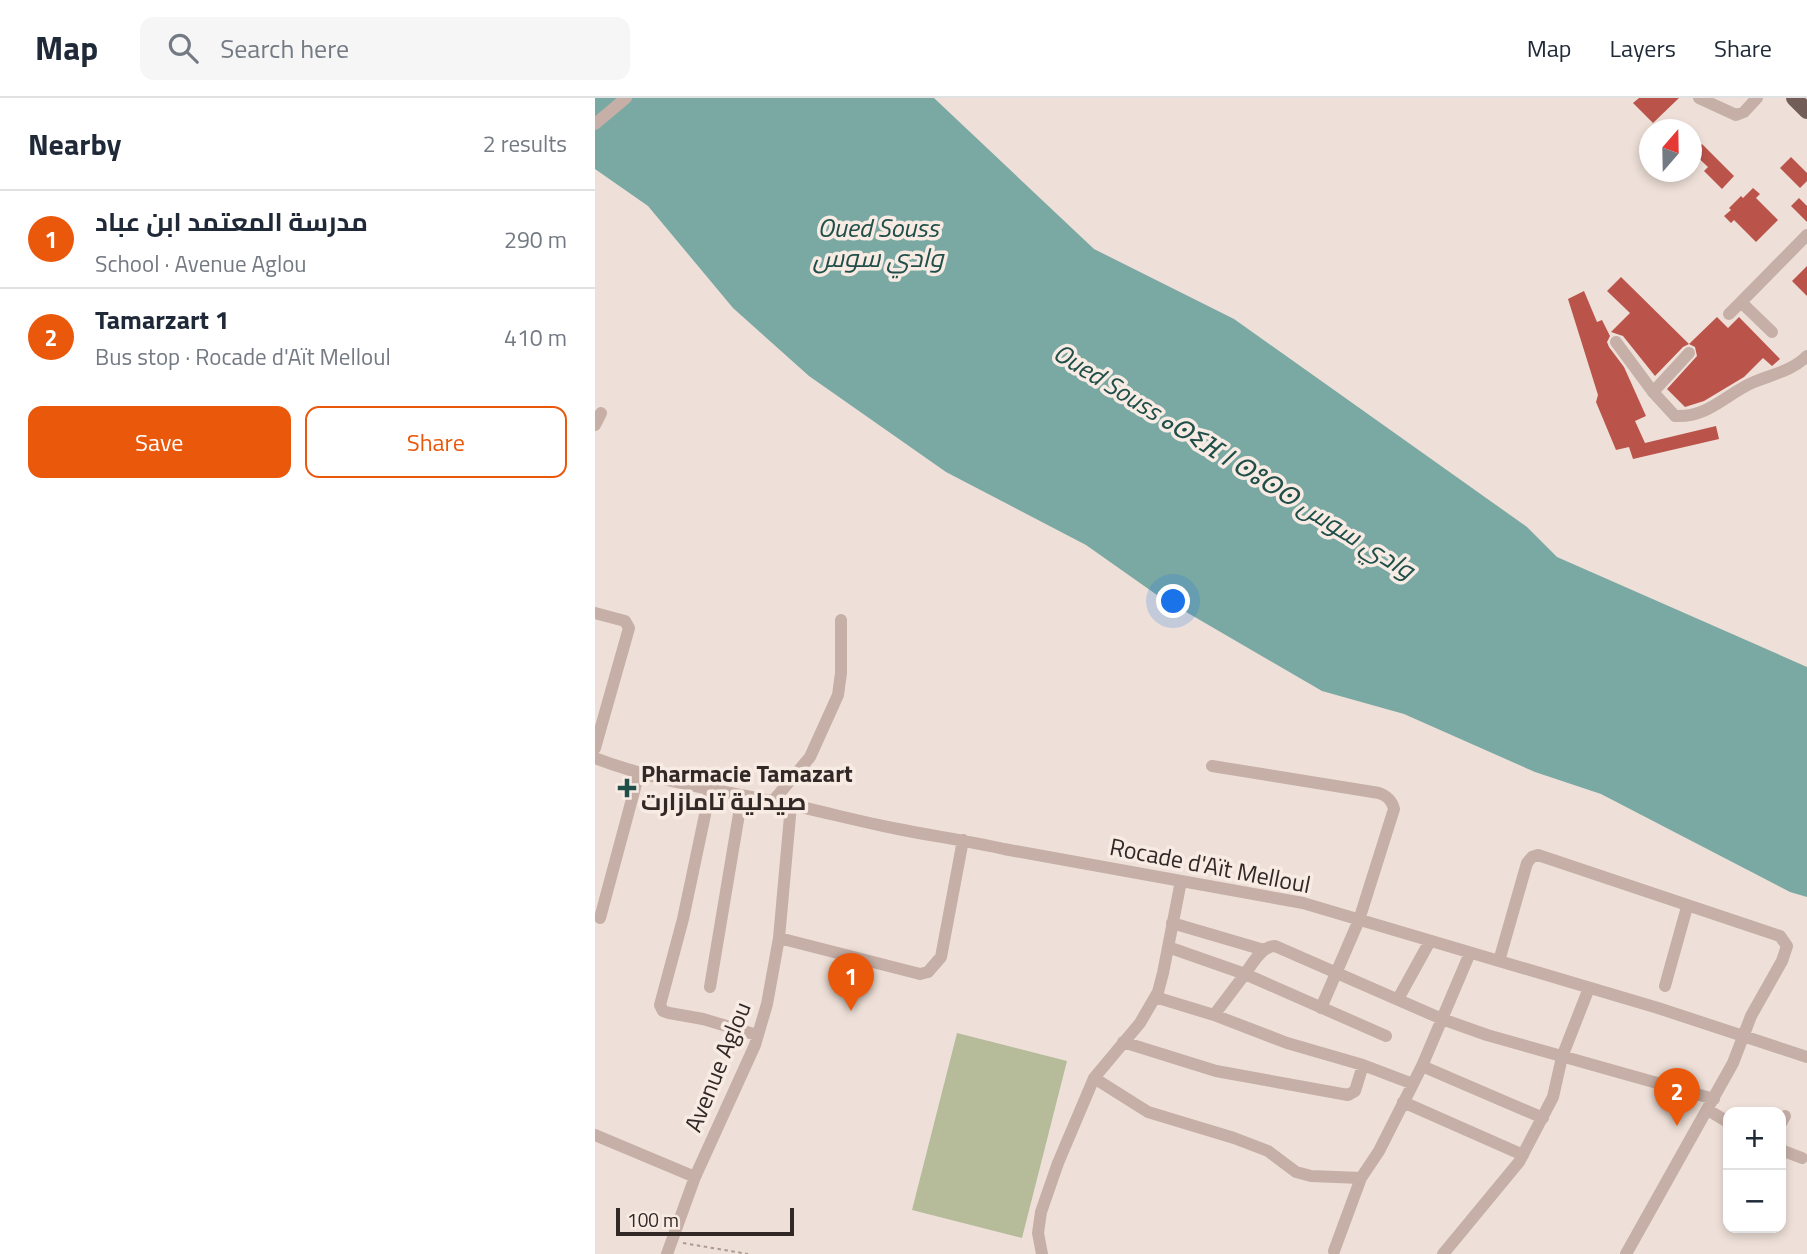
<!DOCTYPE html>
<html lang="en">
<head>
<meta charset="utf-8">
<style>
	:root { --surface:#fff; --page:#f6f6f7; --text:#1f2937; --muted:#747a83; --line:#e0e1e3; --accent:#ea580c }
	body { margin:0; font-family:"Titillium Web",Cairo,"Noto Sans Tifinagh",sans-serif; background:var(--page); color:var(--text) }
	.controls { position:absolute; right:21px; bottom:21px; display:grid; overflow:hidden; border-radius:14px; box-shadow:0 4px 10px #0003 }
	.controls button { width:63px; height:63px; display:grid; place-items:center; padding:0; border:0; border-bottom:2px solid var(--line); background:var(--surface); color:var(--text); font:35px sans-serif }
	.compass { position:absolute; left:1044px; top:21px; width:63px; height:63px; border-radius:50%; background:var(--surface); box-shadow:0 4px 10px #0003; rotate:20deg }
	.scale { position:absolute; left:21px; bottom:18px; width:178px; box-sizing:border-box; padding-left:7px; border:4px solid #322826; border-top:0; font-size:19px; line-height:24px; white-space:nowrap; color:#322826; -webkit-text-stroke:5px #f7ebe4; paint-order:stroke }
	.you { position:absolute; left:579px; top:504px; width:24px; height:24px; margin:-18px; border:5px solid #fff; border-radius:50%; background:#1a73e8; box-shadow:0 0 0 10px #1a73e833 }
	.badge { display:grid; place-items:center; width:46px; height:46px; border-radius:50%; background:var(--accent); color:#fff; font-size:23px; font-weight:700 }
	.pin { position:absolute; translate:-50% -58px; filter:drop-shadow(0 2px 4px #0008) }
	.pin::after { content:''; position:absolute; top:37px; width:24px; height:21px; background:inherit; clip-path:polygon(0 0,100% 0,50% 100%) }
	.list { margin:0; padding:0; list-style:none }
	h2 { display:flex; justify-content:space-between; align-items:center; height:91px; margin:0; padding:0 28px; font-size:30px }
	h2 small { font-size:23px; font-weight:400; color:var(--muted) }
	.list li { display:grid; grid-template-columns:46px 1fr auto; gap:21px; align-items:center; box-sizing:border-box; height:98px; padding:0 28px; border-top:2px solid var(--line) }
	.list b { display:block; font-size:26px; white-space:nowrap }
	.list p { margin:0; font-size:23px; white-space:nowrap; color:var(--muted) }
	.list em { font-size:23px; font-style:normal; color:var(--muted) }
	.actions { display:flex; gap:14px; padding:21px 28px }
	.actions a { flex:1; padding:16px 0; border:2px solid var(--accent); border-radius:14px; text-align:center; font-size:24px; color:var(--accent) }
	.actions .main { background:var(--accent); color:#fff }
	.icon { flex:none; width:38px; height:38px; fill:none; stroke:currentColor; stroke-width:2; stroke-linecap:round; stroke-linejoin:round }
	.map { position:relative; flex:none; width:1212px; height:1156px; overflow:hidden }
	header { display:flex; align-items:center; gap:42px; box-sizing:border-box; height:98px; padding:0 35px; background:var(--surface); border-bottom:2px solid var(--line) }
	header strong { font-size:33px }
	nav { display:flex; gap:38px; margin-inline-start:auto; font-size:24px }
	.search { width:490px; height:63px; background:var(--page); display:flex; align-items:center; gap:18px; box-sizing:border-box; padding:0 24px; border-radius:14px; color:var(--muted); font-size:26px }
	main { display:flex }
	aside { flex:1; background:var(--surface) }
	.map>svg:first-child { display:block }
	.green { fill:#b6bb9a }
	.water { fill:#7aa8a3 }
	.building { fill:#ba534a }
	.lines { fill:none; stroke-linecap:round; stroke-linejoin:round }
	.path { stroke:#b09990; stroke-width:2; stroke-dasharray:3.5 3.5; stroke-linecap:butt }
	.minor { stroke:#c5afa6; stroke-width:12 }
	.major { stroke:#725d58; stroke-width:16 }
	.poi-dot { fill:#204f4a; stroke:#f7ebe4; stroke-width:2.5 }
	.labels { text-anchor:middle; stroke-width:7; stroke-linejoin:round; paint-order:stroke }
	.poi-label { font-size:24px; font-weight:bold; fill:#322826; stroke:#f7ebe4; text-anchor:start }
	.street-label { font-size:24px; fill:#322826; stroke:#f7ebe4 }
	.water-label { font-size:26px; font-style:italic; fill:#204f4a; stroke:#f7ebe4 }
</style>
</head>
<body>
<header>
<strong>Map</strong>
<div class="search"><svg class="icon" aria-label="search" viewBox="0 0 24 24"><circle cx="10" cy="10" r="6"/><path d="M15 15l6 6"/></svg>Search here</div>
<nav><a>Map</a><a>Layers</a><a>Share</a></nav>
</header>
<main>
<aside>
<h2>Nearby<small>2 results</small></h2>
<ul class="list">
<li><span class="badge">1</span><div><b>مدرسة المعتمد ابن عباد</b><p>School · Avenue Aglou</p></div><em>290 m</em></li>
<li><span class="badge">2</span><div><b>Tamarzart 1</b><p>Bus stop · Rocade d'Aït Melloul</p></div><em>410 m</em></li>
</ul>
<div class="actions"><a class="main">Save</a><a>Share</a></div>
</aside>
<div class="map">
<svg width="1212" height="1156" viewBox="0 0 1212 1156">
	<rect width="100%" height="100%" fill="#eee0d8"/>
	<!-- green -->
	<path class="green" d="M 362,935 L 472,963 L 427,1140 L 317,1112 Z"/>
	<!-- water -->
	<path class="water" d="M 0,0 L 339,0 L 499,151 L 639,221 L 932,429 L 962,459 L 1212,569 L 1212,799 L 1195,794 L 1006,696 L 940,674 L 809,616 L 727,593 L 562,497 L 491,447 L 351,374 L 214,278 L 138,210 L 53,108 L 0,71 Z"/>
	<!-- building -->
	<path class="building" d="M 1044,0 L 1084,0 L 1058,25 L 1038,5 Z
		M 1107,46 L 1139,78 L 1127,91 L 1109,73 L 1113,69 L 1098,55 Z
		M 1196,59 L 1212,75 L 1212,83 L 1205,90 L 1185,70 Z
		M 1158,90 L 1165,96 L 1161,100 L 1183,122 L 1161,144 L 1139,122 L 1136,125 L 1129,118 L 1136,112 L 1134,110 L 1146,98 L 1148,100 Z
		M 1204,100 L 1212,108 L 1212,124 L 1196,108 Z
		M 1212,168 L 1212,198 L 1197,183 Z
		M 1026,179 L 1094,246 L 1088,249 L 1060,278 L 1028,238 L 1016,234 L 1035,215 L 1012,193 Z
		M 989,193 L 1002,224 L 1007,222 L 1015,238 L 1012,244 L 1014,249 L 1029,269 L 1051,318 L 1040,323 L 1050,345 L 1121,328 L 1124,341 L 1038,361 L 1034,349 L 1021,352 L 1001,304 L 1003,297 L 973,201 Z
		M 1122,219 L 1133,230 L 1144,219 L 1185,261 L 1177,268 L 1168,260 L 1149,279 L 1109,303 L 1090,309 L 1072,291 L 1102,258 L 1100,249 L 1094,246 Z"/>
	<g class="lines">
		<!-- path -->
		<path class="path" d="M 88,1145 L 153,1156"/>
		<!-- minor -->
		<path class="minor" d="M 1104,0 L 1141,17 L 1149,14 L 1162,0
			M 0,26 L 31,0
			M 1146,204 L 1212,137
			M 1134,216 L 1146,204 L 1177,234
			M 1021,244 L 1058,294 L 1080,318 C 1114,320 1132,295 1159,284 C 1178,276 1197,273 1212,258
			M 1058,294 L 1094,255
			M 0,327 L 6,315
			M 0,515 L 30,523 L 34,530 L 0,650
			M 0,660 C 57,682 117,691 177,703 C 219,711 261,723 303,731 C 338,738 374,743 409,751 L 708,805 L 1063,910 L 1212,959
			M 617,668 L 784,695 C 792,698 797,702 799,711 L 764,822 L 726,910
			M 115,693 L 88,821 L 65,907 L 68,913 L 74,915 L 108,921 L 162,937
			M 178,703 L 215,659 L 243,597 L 246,575 L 246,522
			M 5,820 L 44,675
			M 577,825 L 669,852
			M 184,840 L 325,876 L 333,874 L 346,859 L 368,742
			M 573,849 L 650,876 C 657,866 667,848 680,848 L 847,921 L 892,937 L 1119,1001
			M 904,863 L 932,765 L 937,759 L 943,757 L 1185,838 L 1192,848 L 1187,863 L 1156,918 L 1138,965 L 1031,1156
			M 1070,888 L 1092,809
			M 115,889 L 147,698
			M 560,899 L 619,917 L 692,945 L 768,967 L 818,986
			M 803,901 L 835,843
			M 619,917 L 650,876 L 791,938
			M 528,944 L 621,973 L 753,997 L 760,993 L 768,967
			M 827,968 L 948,1020
			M 499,980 L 553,1014 L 639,1040 L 673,1053 L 701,1074 L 716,1078 L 766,1080
			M 808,1004 L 928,1057
			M 1113,1012 L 1133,1024
			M 1186,1025 L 1190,1018
			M 0,1037 L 100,1079
			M 1186,1052 L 1207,1060
			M 739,1153 L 766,1080 L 784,1053 L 827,968 L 875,855
			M 72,1156 L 100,1079 L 160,947 L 172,906 L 184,840 L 196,707
			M 447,1156 L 443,1135 L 446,1114 L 463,1065 L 499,980 L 545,925 L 563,894 L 568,875 L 586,783
			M 848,1156 L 924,1064 L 958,999 L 967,959 L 994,890"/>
		<!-- major -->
		<path class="major" d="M 1199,0 L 1212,13"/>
	</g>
	<!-- markers -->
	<path class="poi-dot" d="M28.5 679.5h7v7h7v7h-7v7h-7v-7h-7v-7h7z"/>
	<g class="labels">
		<!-- poi labels -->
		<g class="poi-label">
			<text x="46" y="684">Pharmacie Tamazart<tspan x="46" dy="28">صيدلية تامازارت</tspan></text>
		</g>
		<!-- street labels -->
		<g class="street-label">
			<text transform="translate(615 768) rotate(11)" y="8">Rocade d'Aït Melloul</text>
			<text transform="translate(123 969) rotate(-68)" y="8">Avenue Aglou</text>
		</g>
		<!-- water labels -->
		<g class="water-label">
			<text x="283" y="139">Oued Souss<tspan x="283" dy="30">وادي سوس</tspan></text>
			<text transform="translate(639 363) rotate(32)" y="9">Oued Souss ⴰⵙⵉⴼ ⵏ ⵙⵓⵙⵙ وادي سوس</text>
		</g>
	</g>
</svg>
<div class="controls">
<button>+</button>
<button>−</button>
</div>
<svg class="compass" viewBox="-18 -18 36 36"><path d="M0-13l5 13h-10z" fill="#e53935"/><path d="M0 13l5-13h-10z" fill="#747a83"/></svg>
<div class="scale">100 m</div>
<div class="you"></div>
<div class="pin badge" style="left:256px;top:913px">1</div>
<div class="pin badge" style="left:1082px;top:1028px">2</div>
</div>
</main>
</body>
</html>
